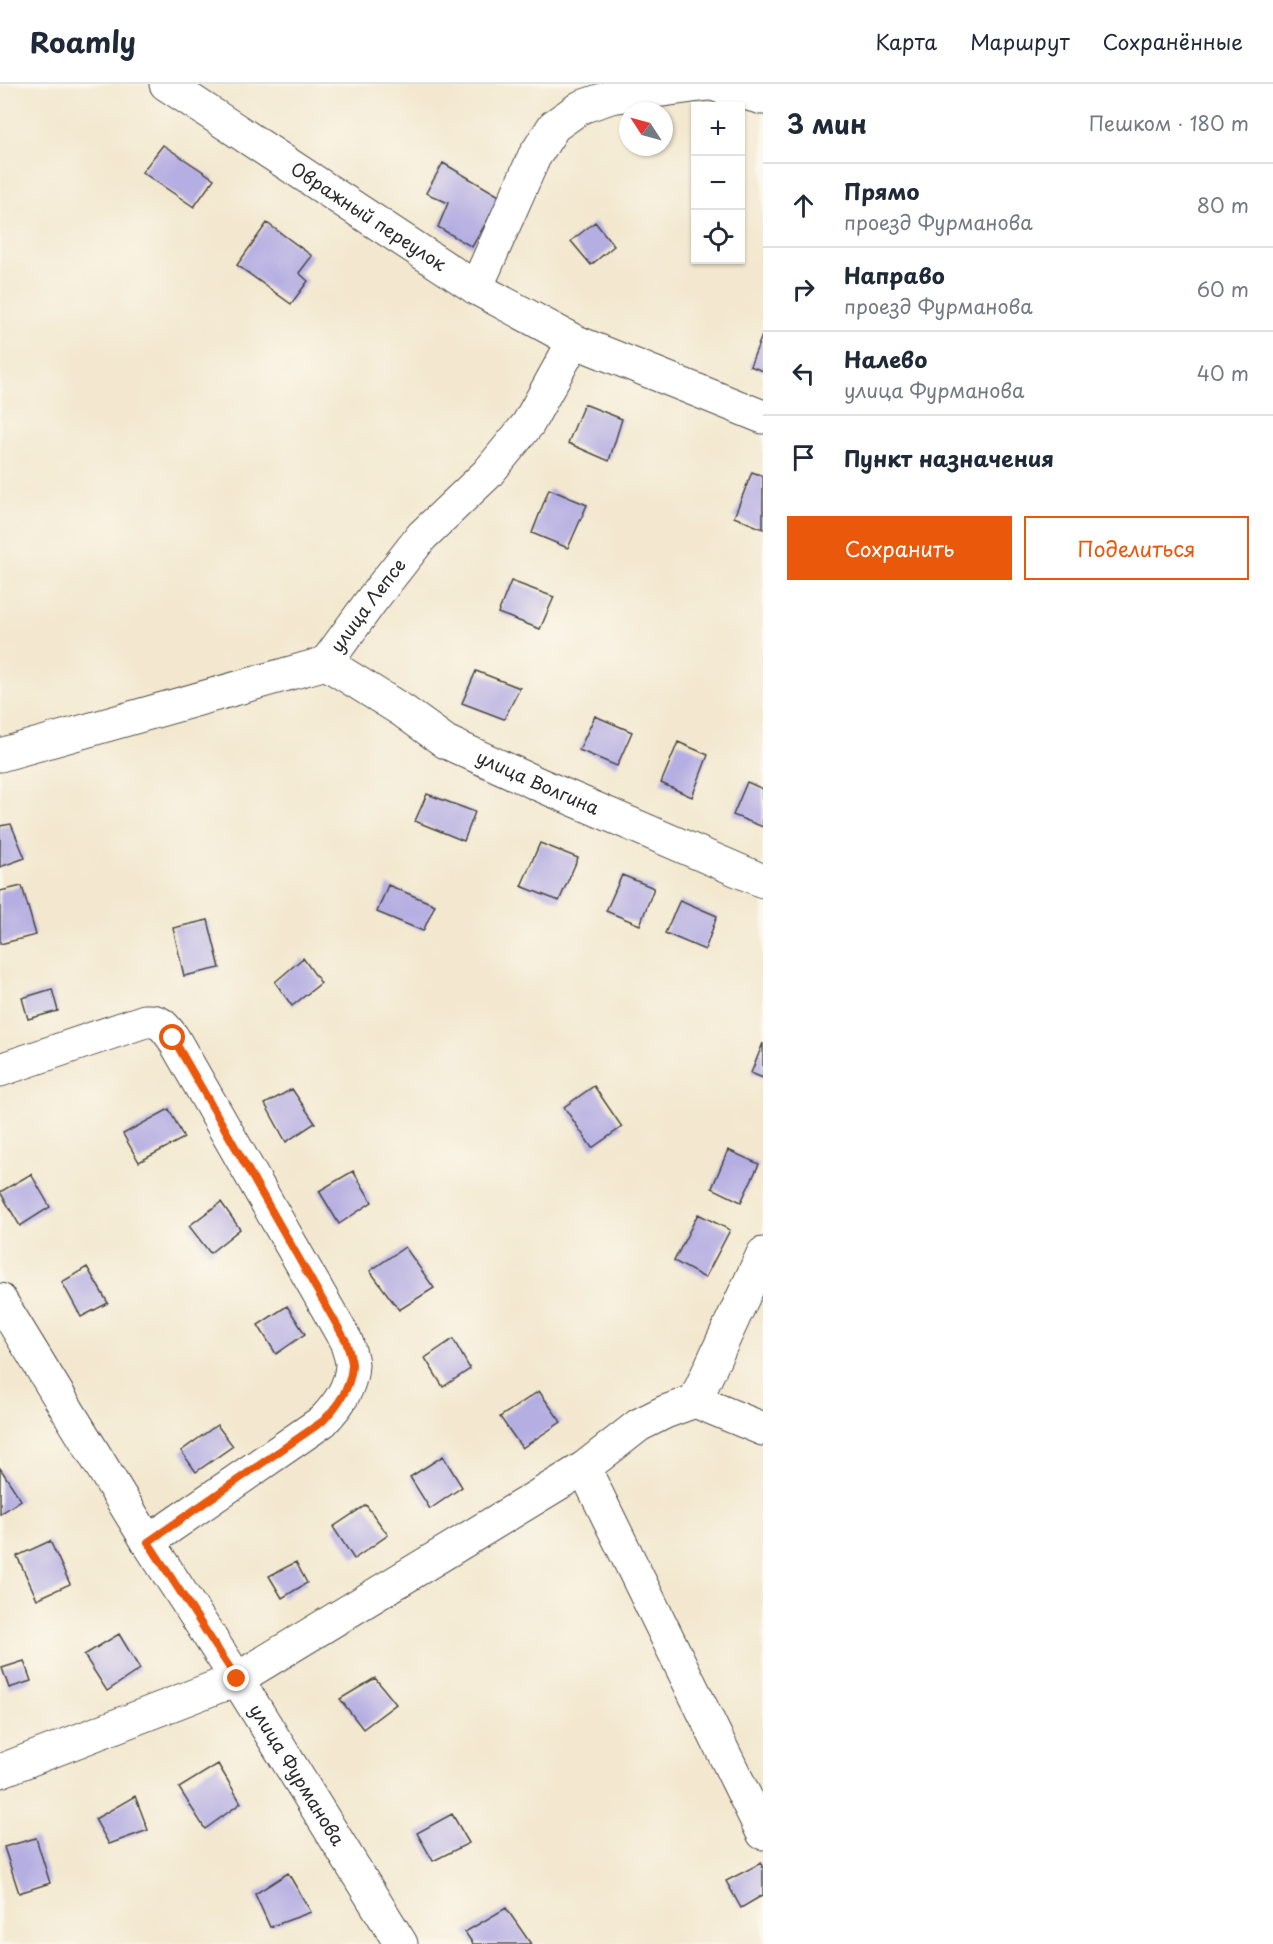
<!DOCTYPE html>
<html lang="ru">
<head>
<meta charset="utf-8">
<style>
	:root { --surface:#fff; --page:#f6f6f7; --text:#1f2937; --muted:#747a83; --line:#e0e1e3; --accent:#ea580c }
	body { margin:0; font-family:"Playpen Sans",sans-serif; background:var(--page); color:var(--text) }
	.controls { position:absolute; right:18px; top:18px; display:grid; overflow:hidden; border-radius:0px; box-shadow:0 2px 4px #0004 }
	.controls button { width:54px; height:54px; display:grid; place-items:center; padding:0; border:0; border-bottom:2px solid var(--line); background:var(--surface); color:var(--text); font:30px sans-serif }
	.compass { position:absolute; left:619px; top:18px; width:54px; height:54px; border-radius:50%; background:var(--surface); box-shadow:0 2px 4px #0004; rotate:306deg }
	.stop { position:absolute; width:18px; height:18px; margin:-14px; border:4px solid #ea580c; border-radius:50%; background:#fff }
	.stop.end { background:#ea580c; border-color:#fff; box-shadow:0 2px 6px #0008 }
	.list { margin:0; padding:0; list-style:none }
	h2 { display:flex; justify-content:space-between; align-items:center; height:78px; margin:0; padding:0 24px; font-size:26px }
	h2 small { font-size:20px; font-weight:400; color:var(--muted) }
	.list li { display:grid; grid-template-columns:39px 1fr auto; gap:18px; align-items:center; box-sizing:border-box; height:84px; padding:0 24px; border-top:2px solid var(--line) }
	.list b { display:block; font-size:22px; white-space:nowrap }
	.list p { margin:0; font-size:20px; white-space:nowrap; color:var(--muted) }
	.list em { font-size:20px; font-style:normal; color:var(--muted) }
	.actions { display:flex; gap:12px; padding:18px 24px }
	.actions a { flex:1; padding:14px 0; border:2px solid var(--accent); border-radius:0px; text-align:center; font-size:21px; color:var(--accent) }
	.actions .main { background:var(--accent); color:#fff }
	.icon { flex:none; width:33px; height:33px; fill:none; stroke:currentColor; stroke-width:2; stroke-linecap:round; stroke-linejoin:round }
	.map { position:relative; flex:none; width:763px; height:1860px; overflow:hidden }
	header { display:flex; align-items:center; gap:36px; box-sizing:border-box; height:84px; padding:0 30px; background:var(--surface); border-bottom:2px solid var(--line) }
	header strong { font-size:28px }
	nav { display:flex; gap:33px; margin-inline-start:auto; font-size:21px }
	main { display:flex }
	aside { flex:1; background:var(--surface) }
	.map>svg:first-child { display:block }
	.building { fill:#b5aee2 }
	.lines { fill:none; stroke-linecap:round; stroke-linejoin:round }
	.minor-casing { stroke:#494744; stroke-width:35 }
	.minor { stroke:#fff; stroke-width:33 }
	.route { stroke:#ea580c; stroke-width:8 }
	.labels { text-anchor:middle; stroke-width:5; stroke-linejoin:round; paint-order:stroke }
	.street-label { font-size:18px; fill:#2b2b2b; stroke:#fbf7ec }
</style>
</head>
<body>
<header>
<strong>Roamly</strong>
<nav><a>Карта</a><a>Маршрут</a><a>Сохранённые</a></nav>
</header>
<main>
<div class="map">
<svg width="763" height="1860" viewBox="0 0 763 1860">
	<rect width="100%" height="100%" fill="#fbf7ec"/>
	<filter id="ink" filterUnits="userSpaceOnUse"><feTurbulence type="fractalNoise" baseFrequency=".0167" numOctaves="2"/><feDisplacementMap in="SourceGraphic" scale="12" xChannelSelector="R" yChannelSelector="G"/><feConvolveMatrix kernelMatrix="1 2 1 2 8 2 1 2 1" color-interpolation-filters="sRGB"/></filter>
	<filter id="wash" filterUnits="userSpaceOnUse"><feTurbulence type="fractalNoise" baseFrequency=".008" numOctaves="4" result="noise"/><feDisplacementMap in="SourceGraphic" scale="24" xChannelSelector="R" yChannelSelector="G"/><feGaussianBlur stdDeviation="1.35" result="paint"/><feColorMatrix in="noise" values="0 0 0 0 0 0 0 0 0 0 0 0 0 0 0 0 0 1.4 0 .05"/><feComposite in="paint" operator="in"/></filter>
	<g filter="url(#wash)">
		<rect width="100%" height="100%" fill="#f3e8cf"/>
		<g id="blocks">
			<!-- building -->
			<path class="building" d="M 163,61 L 214,95 L 194,123 L 142,88 Z
				M 443,79 L 501,113 L 472,163 L 438,143 L 448,119 L 426,109 Z
				M 595,138 L 614,162 L 591,181 L 571,157 Z
				M 267,139 L 312,172 L 299,189 L 308,197 L 291,220 L 237,181 Z
				M 763,249 L 763,287 L 750,282 Z
				M 584,320 L 622,335 L 609,377 L 568,359 Z
				M 752,388 L 763,392 L 763,445 L 734,433 Z
				M 549,405 L 587,421 L 568,464 L 532,449 Z
				M 511,497 L 554,513 L 540,545 L 498,529 Z
				M 476,587 L 520,604 L 504,635 L 462,619 Z
				M 595,632 L 632,648 L 617,682 L 579,666 Z
				M 678,658 L 708,671 L 692,713 L 661,699 Z
				M 747,698 L 763,705 L 763,743 L 733,731 Z
				M 427,710 L 475,728 L 464,757 L 415,737 Z
				M 11,740 L 25,774 L 0,783 L 0,742 Z
				M 540,759 L 578,774 L 559,817 L 521,802 Z
				M 622,791 L 654,804 L 640,841 L 606,827 Z
				M 388,801 L 435,821 L 423,847 L 377,828 Z
				M 22,802 L 36,851 L 0,860 L 0,807 Z
				M 680,816 L 717,832 L 705,866 L 665,849 Z
				M 208,836 L 220,884 L 184,892 L 173,844 Z
				M 303,874 L 321,899 L 292,922 L 275,898 Z
				M 52,905 L 58,927 L 28,935 L 22,914 Z
				M 763,959 L 763,994 L 751,989 Z
				M 594,1002 L 622,1043 L 592,1064 L 564,1023 Z
				M 292,1005 L 315,1039 L 286,1058 L 265,1020 Z
				M 169,1025 L 184,1054 L 139,1078 L 123,1050 Z
				M 728,1066 L 759,1080 L 741,1118 L 712,1104 Z
				M 353,1087 L 372,1118 L 339,1140 L 319,1107 Z
				M 31,1090 L 50,1123 L 20,1142 L 0,1108 Z
				M 221,1118 L 240,1145 L 210,1169 L 189,1142 Z
				M 698,1130 L 730,1146 L 705,1194 L 674,1177 Z
				M 405,1163 L 434,1204 L 399,1226 L 370,1187 Z
				M 87,1183 L 108,1219 L 81,1233 L 62,1198 Z
				M 287,1222 L 305,1250 L 276,1270 L 258,1241 Z
				M 453,1255 L 470,1285 L 443,1303 L 425,1274 Z
				M 539,1307 L 561,1338 L 522,1364 L 500,1333 Z
				M 217,1341 L 233,1362 L 196,1388 L 181,1367 Z
				M 443,1372 L 462,1403 L 430,1425 L 410,1393 Z
				M 0,1384 L 21,1416 L 0,1430 Z
				M 366,1421 L 388,1451 L 354,1475 L 333,1443 Z
				M 50,1457 L 70,1500 L 37,1515 L 17,1472 Z
				M 296,1478 L 307,1499 L 282,1514 L 269,1492 Z
				M 119,1550 L 140,1585 L 107,1607 L 84,1571 Z
				M 24,1577 L 31,1597 L 9,1604 L 2,1584 Z
				M 375,1594 L 396,1620 L 363,1645 L 340,1615 Z
				M 218,1680 L 241,1719 L 205,1745 L 179,1704 Z
				M 135,1712 L 148,1746 L 109,1760 L 95,1735 Z
				M 452,1730 L 469,1759 L 433,1777 L 417,1749 Z
				M 36,1754 L 50,1799 L 19,1809 L 4,1763 Z
				M 761,1779 L 763,1785 L 763,1811 L 741,1824 L 726,1797 Z
				M 288,1789 L 311,1828 L 270,1843 L 255,1810 Z
				M 506,1824 L 531,1860 L 473,1860 L 465,1848 Z"/>
		</g>
	</g>
	<g filter="url(#ink)">
		<use href="#blocks" fill-opacity="0" stroke="#494744" stroke-width="1.5"/>
		<g class="lines">
			<!-- minor casing -->
			<g class="minor-casing">
				<g id="minor">
					<path id="s1" d="M 166,0 L 476,204 L 574,257 L 763,333"/>
					<path d="M 712,0 L 763,14"/>
					<path d="M 476,204 L 534,73 L 554,42 L 581,23 L 611,13 L 708,0"/>
					<path id="s2" d="M 326,579 L 403,627 L 446,658 L 538,700 L 763,797"/>
					<path id="s3" d="M 0,671 L 326,579 L 371,517 L 422,452 L 487,390 L 528,340 L 574,257"/>
					<path d="M 0,986 L 145,937 C 161,936 164,942 173,954 L 346,1257 C 348,1264 352,1274 352,1281 C 351,1304 338,1321 323,1337 L 148,1458"/>
					<path id="s4" d="M 0,1216 L 148,1458 L 237,1595 L 401,1860"/>
					<path d="M 695,1317 L 763,1345"/>
					<path d="M 584,1384 L 763,1749"/>
					<path d="M 0,1687 L 237,1595 L 584,1384 L 639,1341 L 665,1328 L 695,1317 L 763,1170"/>
				</g>
			</g>
			<!-- minor -->
			<use href="#minor" class="minor"/>
		</g>
	</g>
	<g class="lines" filter="url(#ink)">
		<!-- route -->
		<path class="route" d="M 173,954 L 346,1257 C 348,1265 352,1274 352,1281 C 351,1304 338,1321 323,1337 L 148,1458 L 237,1595"/>
	</g>
	<g class="labels">
		<!-- street labels -->
		<g class="street-label">
			<text dy="6" stroke="none"><textPath href="#s1" startOffset="242">Овражный переулок</textPath></text>
			<text dy="6" stroke="none"><textPath href="#s3" startOffset="410">улица Лепсе</textPath></text>
			<text dy="6" stroke="none"><textPath href="#s2" startOffset="244">улица Волгина</textPath></text>
			<text dy="6" stroke="none"><textPath href="#s4" startOffset="560">улица Фурманова</textPath></text>
		</g>
	</g>
</svg>
<div class="controls">
<button>+</button>
<button>−</button>
<button><svg class="icon" aria-label="locate" viewBox="0 0 24 24"><circle cx="12" cy="12" r="6"/><path d="M12 2v4M12 18v4M2 12h4M18 12h4"/></svg></button>
</div>
<svg class="compass" viewBox="-18 -18 36 36"><path d="M0-13l5 13h-10z" fill="#e53935"/><path d="M0 13l5-13h-10z" fill="#747a83"/></svg>
<div class="stop" style="left:173px;top:954px"></div>
<div class="stop end" style="left:237px;top:1595px"></div>
</div>
<aside>
<h2>3 мин<small>Пешком · 180 m</small></h2>
<ul class="list">
<li><svg class="icon" aria-label="ahead" viewBox="0 0 24 24"><path d="M12 20V5M6 11l6-6 6 6"/></svg><div><b>Прямо</b><p>проезд Фурманова</p></div><em>80 m</em></li>
<li><svg class="icon" aria-label="right" viewBox="0 0 24 24"><path d="M7 20v-9h11M14 6l5 5-5 5"/></svg><div><b>Направо</b><p>проезд Фурманова</p></div><em>60 m</em></li>
<li><svg class="icon" aria-label="left" viewBox="0 0 24 24"><path d="M17 20v-9H6M10 6l-5 5 5 5"/></svg><div><b>Налево</b><p>улица Фурманова</p></div><em>40 m</em></li>
<li><svg class="icon" aria-label="arrive" viewBox="0 0 24 24"><path d="M6 21V4h12l-3 4 3 4H6"/></svg><div><b>Пункт назначения</b></div></li>
</ul>
<div class="actions"><a class="main">Сохранить</a><a>Поделиться</a></div>
</aside>
</main>
</body>
</html>
